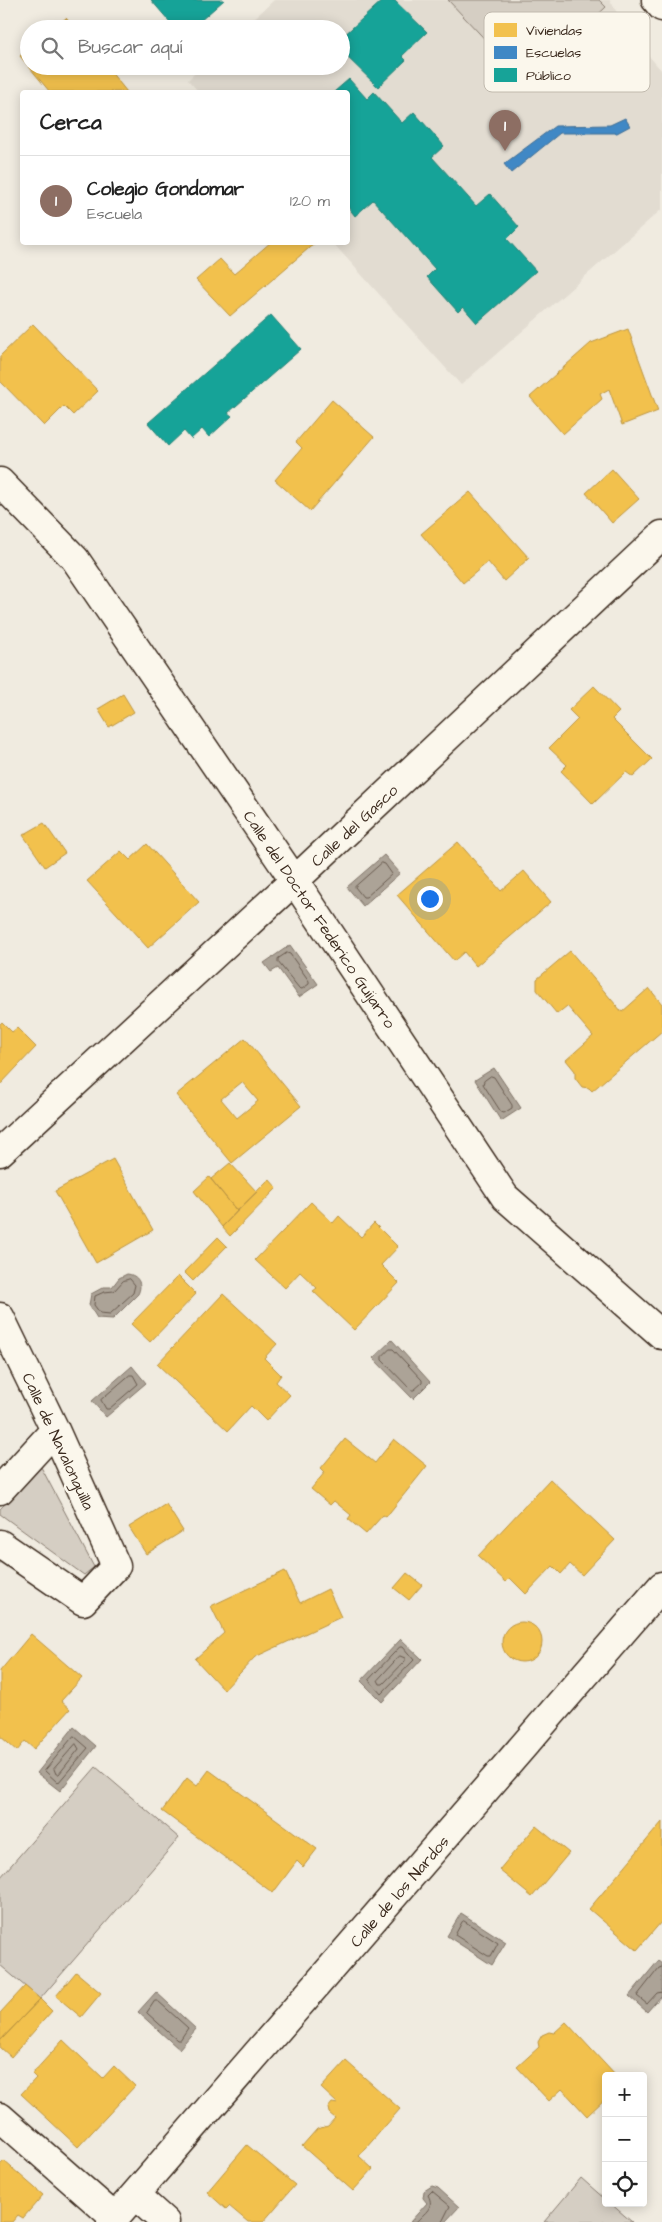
<!DOCTYPE html>
<html lang="es">
<head>
<meta charset="utf-8">
<style>
	:root { --surface:#fff; --page:#f2f2f2; --text:#222; --muted:#767676; --line:#e0e0e0; --accent:#b45309 }
	body { margin:0; font-family:"Architects Daughter",sans-serif; background:var(--page); color:var(--text) }
	.controls { position:absolute; right:15px; bottom:15px; display:grid; overflow:hidden; border-radius:5px; box-shadow:0 2px 12px #0003 }
	.controls button { width:45px; height:45px; display:grid; place-items:center; padding:0; border:0; border-bottom:1px solid var(--line); background:var(--surface); color:var(--text); font:25px sans-serif }
	.you { position:absolute; left:429px; top:898px; width:18px; height:18px; margin:-12px; border:4px solid #fff; border-radius:50%; background:#1a73e8; box-shadow:0 0 0 8px #1a73e833 }
	.badge { display:grid; place-items:center; width:32px; height:32px; border-radius:50%; background:var(--accent); color:#fff; font-size:16px; font-weight:700 }
	.pin { position:absolute; translate:-50% -41px; filter:drop-shadow(0 1px 2px #0008) }
	.pin::after { content:''; position:absolute; top:26px; width:18px; height:15px; background:inherit; clip-path:polygon(0 0,100% 0,50% 100%) }
	.list { margin:0; padding:0; list-style:none }
	h2 { display:flex; justify-content:space-between; align-items:center; height:65px; margin:0; padding:0 20px; font-size:21px }
	h2 small { font-size:16px; font-weight:400; color:var(--muted) }
	.list li { display:grid; grid-template-columns:32px 1fr auto; gap:15px; align-items:center; box-sizing:border-box; height:90px; padding:0 20px; border-top:1px solid var(--line) }
	.list b { display:block; font-size:19px; white-space:nowrap }
	.list p { margin:0; font-size:16px; white-space:nowrap; color:var(--muted) }
	.list em { font-size:16px; font-style:normal; color:var(--muted) }
	.icon { flex:none; width:28px; height:28px; fill:none; stroke:currentColor; stroke-width:2; stroke-linecap:round; stroke-linejoin:round }
	.map { position:relative; flex:none; width:662px; height:2222px; overflow:hidden }
	.search { position:absolute; background:var(--surface); box-shadow:0 2px 12px #0003; left:20px; top:20px; width:330px; height:55px; display:flex; align-items:center; gap:12px; box-sizing:border-box; padding:0 18px; border-radius:28px; color:var(--muted); font-size:19px }
	.panel { position:absolute; background:var(--surface); box-shadow:0 2px 12px #0003; left:20px; top:90px; width:330px; height:155px; border-radius:5px }
	.map>svg:first-child { display:block }
	.built { fill:#e2dcd1 }
	.green { fill:#d5cec3; stroke:#887c70 }
	.water { fill:#aca397; stroke:#7f7367 }
	.homes { fill:#f2c14e; stroke:#bb9440; fill-rule:evenodd }
	.schools { fill:#3f88c5; stroke:#3e6c93 }
	.public { fill:#17a398; stroke:#227f73 }
	.lines { fill:none; stroke-linecap:round; stroke-linejoin:round }
	.shore { stroke:#685a4e; stroke-width:1 }
	.minor-casing { stroke:#3b2a1e; stroke-width:31 }
	.minor { stroke:#fbf7ec; stroke-width:28 }
	.labels { text-anchor:middle; stroke-width:5; stroke-linejoin:round; paint-order:stroke }
	.street-label { font-size:16px; fill:#3b2a1e; stroke:#fbf7ec }
	.key { fill:#fbf7ec; stroke:#c1baae; stroke-width:1 }
	.key-label { font-size:14px; fill:#3b2a1e }
</style>
</head>
<body>
<div class="map">
<svg width="662" height="2222" viewBox="0 0 662 2222">
	<rect width="100%" height="100%" fill="#f0ebe0"/>
	<filter id="ink" filterUnits="userSpaceOnUse"><feTurbulence type="fractalNoise" baseFrequency=".02" numOctaves="2"/><feDisplacementMap in="SourceGraphic" scale="10" xChannelSelector="R" yChannelSelector="G"/><feConvolveMatrix kernelMatrix="1 2 1 2 8 2 1 2 1" color-interpolation-filters="sRGB"/></filter>
	<g filter="url(#ink)">
		<!-- built -->
		<path class="built" d="M 274,0 L 610,0 L 627,31 L 662,71 L 662,209 L 461,385 L 333,243 L 348,242 L 348,92 L 199,92 L 188,80 L 202,66 L 341,66 L 341,29 L 243,29 Z"/>
		<!-- green -->
		<path class="green" d="M 448,0 L 599,0 L 606,7 L 526,83 Z
			M 41,1467 L 94,1567 L 84,1575 L 0,1514 L 0,1509 Z
			M 96,1767 L 179,1838 L 40,1999 L 0,1965 L 0,1878 Z
			M 581,2178 L 606,2200 L 606,2203 L 610,2203 L 632,2222 L 544,2222 Z"/>
		<!-- water -->
		<path class="water" d="M 384,855 L 400,873 L 363,906 L 347,887 Z
			M 290,945 L 318,984 L 299,997 L 278,968 L 271,972 L 264,963 Z
			M 494,1068 L 521,1108 L 501,1121 L 475,1080 Z
			M 127,1274 C 138,1275 143,1284 138,1294 L 113,1319 L 97,1318 L 89,1305 L 91,1294 L 104,1287 L 112,1287 L 119,1278 Z
			M 392,1340 L 430,1382 L 413,1399 L 373,1358 Z
			M 132,1366 L 146,1383 L 106,1417 L 92,1401 Z
			M 401,1639 L 422,1659 L 382,1702 L 361,1681 Z
			M 74,1727 L 96,1746 L 60,1791 L 37,1773 Z
			M 461,1913 L 506,1942 L 492,1965 L 447,1936 Z
			M 658,1961 L 662,1964 L 662,1995 L 647,2012 L 629,1996 Z
			M 156,1992 L 196,2029 L 179,2049 L 138,2012 Z
			M 432,2186 L 438,2188 L 459,2207 L 445,2222 L 410,2222 L 427,2203 L 423,2198 L 424,2191 Z"/>
		<!-- homes -->
		<path class="homes" d="M 66,18 L 75,29 L 53,29 Z
			M 29,49 L 29,66 L 106,66 L 127,92 L 50,92 L 20,56 Z
			M 271,242 L 316,242 L 230,316 L 196,280 L 220,259 L 234,274 Z
			M 33,324 L 98,391 L 73,415 L 64,406 L 44,426 L 0,381 L 0,356 Z
			M 628,329 L 658,411 L 622,425 L 609,389 L 600,394 L 602,399 L 563,434 L 530,397 L 591,343 Z
			M 332,400 L 374,437 L 310,511 L 275,480 L 302,448 L 296,442 Z
			M 612,469 L 639,499 L 612,523 L 586,493 Z
			M 470,492 L 529,558 L 504,581 L 488,562 L 463,583 L 421,534 Z
			M 594,686 L 619,712 L 612,719 L 652,759 L 633,777 L 626,772 L 593,804 L 561,771 L 567,765 L 549,748 L 578,719 L 569,710 Z
			M 123,694 L 134,712 L 109,727 L 98,709 Z
			M 44,823 L 65,853 L 45,867 L 23,835 Z
			M 458,842 L 501,891 L 524,871 L 551,902 L 476,966 L 464,952 L 454,961 L 397,895 Z
			M 147,844 L 199,902 L 148,948 L 87,881 L 121,851 L 130,860 Z
			M 570,951 L 622,1012 L 649,988 L 662,1004 L 662,1031 L 592,1091 L 589,1088 L 582,1087 L 575,1078 L 575,1071 L 566,1060 L 593,1036 L 567,1006 L 557,1014 L 537,990 L 537,979 Z
			M 2,1022 L 12,1032 L 17,1028 L 36,1047 L 0,1085 L 0,1024 Z
			M 245,1038 L 301,1106 L 232,1163 L 176,1095 ZM 242,1082 L 258,1101 L 237,1118 L 221,1099 Z
			M 113,1159 L 153,1230 L 96,1263 L 55,1191 Z
			M 230,1163 L 257,1192 L 237,1211 L 211,1179 Z
			M 209,1177 L 237,1211 L 222,1227 L 194,1191 Z
			M 269,1179 L 277,1188 L 230,1236 L 222,1227 Z
			M 311,1202 L 333,1223 L 339,1216 L 361,1237 L 374,1223 L 398,1247 L 381,1265 L 399,1283 L 354,1330 L 313,1291 L 317,1288 L 300,1272 L 285,1288 L 255,1260 Z
			M 218,1237 L 227,1246 L 193,1281 L 184,1272 Z
			M 178,1276 L 196,1294 L 150,1342 L 131,1324 Z
			M 223,1294 L 277,1344 L 264,1358 L 281,1375 L 276,1382 L 290,1395 L 266,1421 L 251,1406 L 228,1431 L 157,1364 Z
			M 345,1439 L 375,1463 L 394,1439 L 427,1466 L 386,1517 L 383,1515 L 366,1534 L 348,1519 L 351,1515 L 334,1501 L 330,1505 L 311,1489 L 325,1472 L 321,1468 Z
			M 550,1479 L 615,1540 L 582,1575 L 570,1564 L 561,1574 L 553,1566 L 526,1594 L 510,1578 L 506,1582 L 478,1556 Z
			M 166,1504 L 183,1531 L 146,1554 L 129,1527 Z
			M 285,1571 L 300,1603 L 328,1589 L 341,1617 L 255,1657 L 224,1690 L 195,1659 L 224,1633 L 211,1606 Z
			M 407,1573 L 422,1585 L 409,1600 L 394,1588 Z
			M502 1642a20 20 0 1 1 40 0a20 20 0 1 1-40 0Z
			M 31,1634 L 82,1678 L 61,1701 L 70,1709 L 34,1749 L 25,1741 L 17,1751 L 0,1736 L 0,1671 Z
			M 209,1770 L 317,1849 L 303,1867 L 297,1861 L 273,1893 L 162,1811 L 187,1778 L 197,1786 Z
			M 662,1822 L 662,1921 L 637,1950 L 589,1909 Z
			M 536,1826 L 569,1853 L 532,1897 L 499,1870 Z
			M 76,1972 L 101,1993 L 81,2017 L 56,1996 Z
			M 25,1986 L 40,1999 L 0,2041 L 0,2013 Z
			M 40,1999 L 52,2011 L 11,2057 L 0,2047 L 0,2041 Z
			M 566,2022 L 616,2076 L 606,2076 L 606,2098 L 587,2116 L 562,2089 L 549,2101 L 517,2067 L 539,2047 L 538,2042 L 542,2035 L 549,2032 L 554,2033 Z
			M 63,2040 L 103,2078 L 114,2066 L 135,2086 L 78,2147 L 21,2094 L 36,2078 L 32,2074 Z
			M 346,2061 L 400,2109 L 359,2156 L 373,2169 L 353,2191 L 302,2146 L 317,2129 L 328,2126 L 335,2118 L 329,2113 L 328,2108 L 332,2103 L 338,2104 L 321,2088 Z
			M 247,2145 L 295,2185 L 263,2222 L 248,2222 L 229,2206 L 226,2209 L 207,2192 Z
			M 4,2161 L 43,2195 L 23,2218 L 18,2215 L 12,2222 L 0,2222 L 0,2165 Z"/>
		<!-- schools -->
		<path class="schools" d="M 625,118 L 630,126 L 617,133 L 560,133 L 511,173 L 504,164 L 555,126 L 610,125 Z"/>
		<!-- public -->
		<path class="public" d="M 151,0 L 224,0 L 191,29 L 176,29 Z
			M 383,0 L 394,0 L 427,32 L 402,56 L 406,60 L 378,87 L 341,51 L 341,38 Z
			M 349,79 L 367,99 L 374,92 L 402,123 L 414,112 L 444,146 L 432,157 L 476,206 L 490,194 L 519,227 L 507,239 L 536,271 L 477,323 L 463,307 L 458,312 L 427,277 L 435,269 L 373,200 L 355,216 L 348,207 L 348,92 L 334,92 Z
			M 271,315 L 301,349 L 228,413 L 232,416 L 209,437 L 202,429 L 191,439 L 184,431 L 168,446 L 148,423 Z"/>
		<g class="lines">
			<!-- shore -->
			<path class="shore" d="M 382,863 L 385,864 L 392,874 L 366,897 L 363,897 L 355,887 Z
				M 287,953 L 290,954 L 309,981 L 309,984 L 302,989 L 299,988 L 278,962 L 278,959 Z
				M 491,1076 L 494,1077 L 512,1105 L 512,1108 L 504,1113 L 501,1112 L 483,1084 L 484,1081 Z
				M 130,1279 L 135,1285 L 133,1293 L 110,1314 L 100,1313 L 94,1305 L 95,1296 L 104,1292 L 114,1291 L 123,1281 Z
				M 390,1349 L 393,1349 L 422,1380 L 422,1383 L 414,1390 L 411,1390 L 382,1360 L 382,1357 Z
				M 130,1375 L 133,1375 L 138,1384 L 109,1409 L 106,1409 L 101,1400 Z
				M 400,1647 L 403,1647 L 414,1660 L 381,1694 L 369,1680 Z
				M 400,1656 L 405,1658 L 405,1661 L 383,1684 L 380,1684 L 378,1680 Z
				M 74,1736 L 88,1748 L 58,1783 L 45,1771 Z
				M 76,1744 L 79,1749 L 59,1774 L 56,1774 L 54,1769 Z
				M 464,1921 L 498,1943 L 491,1956 L 488,1956 L 455,1935 L 462,1922 Z
				M 662,1967 L 659,1968 L 637,1996 L 647,2004 L 657,1993 L 662,1992
				M 155,2001 L 158,2001 L 188,2028 L 180,2040 L 177,2040 L 147,2013 Z
				M 416,2222 C 425,2212 435,2208 428,2195 L 432,2191 L 450,2206 L 442,2222"/>
			<!-- minor casing -->
			<g class="minor-casing">
				<path id="minor" d="M 656,0 L 662,7
					M 0,482 L 75,559 L 294,880 L 505,1197 L 662,1335
					M 0,1152 L 308,868 L 662,535
					M 0,1317 L 55,1430 L 116,1566 L 83,1601 L 0,1544
					M 0,1490 L 55,1430
					M 0,2117 L 115,2218
					M 135,2195 L 165,2222
					M 111,2222 L 662,1586"/>
			</g>
			<!-- minor -->
			<use href="#minor" class="minor"/>
		</g>
	</g>
	<g class="labels">
		<!-- street labels -->
		<g class="street-label">
			<text transform="translate(354 825) rotate(-43)" y="6">Calle del Gasco</text>
			<text transform="translate(320 919) rotate(56)" y="6">Calle del Doctor Federico Guijarro</text>
			<text transform="translate(59 1441) rotate(65)" y="6">Calle de Navalonguilla</text>
			<text transform="translate(399 1891) rotate(-49)" y="6">Calle de los Nardos</text>
		</g>
	</g>
	<!-- legend -->
	<rect x="484" y="12" width="166" height="80" rx="8" class="key"/>
	<rect x="494" y="23" width="23" height="14" fill="#f2c14e"/>
	<rect x="494" y="46" width="23" height="13" fill="#3f88c5"/>
	<rect x="494" y="68" width="23" height="14" fill="#17a398"/>
	<g class="key-label">
		<text x="526" y="35">Viviendas</text>
		<text x="526" y="57">Escuelas</text>
		<text x="526" y="80">Público</text>
	</g>
</svg>
<div class="controls">
<button>+</button>
<button>−</button>
<button><svg class="icon" aria-label="locate" viewBox="0 0 24 24"><circle cx="12" cy="12" r="6"/><path d="M12 2v4M12 18v4M2 12h4M18 12h4"/></svg></button>
</div>
<div class="you"></div>
<div class="pin badge" style="left:505px;top:151px;background:#8d6e63">1</div>
<div class="search"><svg class="icon" aria-label="search" viewBox="0 0 24 24"><circle cx="10" cy="10" r="6"/><path d="M15 15l6 6"/></svg>Buscar aquí</div>
<section class="panel">
<h2>Cerca<small></small></h2>
<ul class="list">
<li><span class="badge" style="background:#8d6e63">1</span><div><b>Colegio Gondomar</b><p>Escuela</p></div><em>120 m</em></li>
</ul>
</section>
</div>
</body>
</html>
